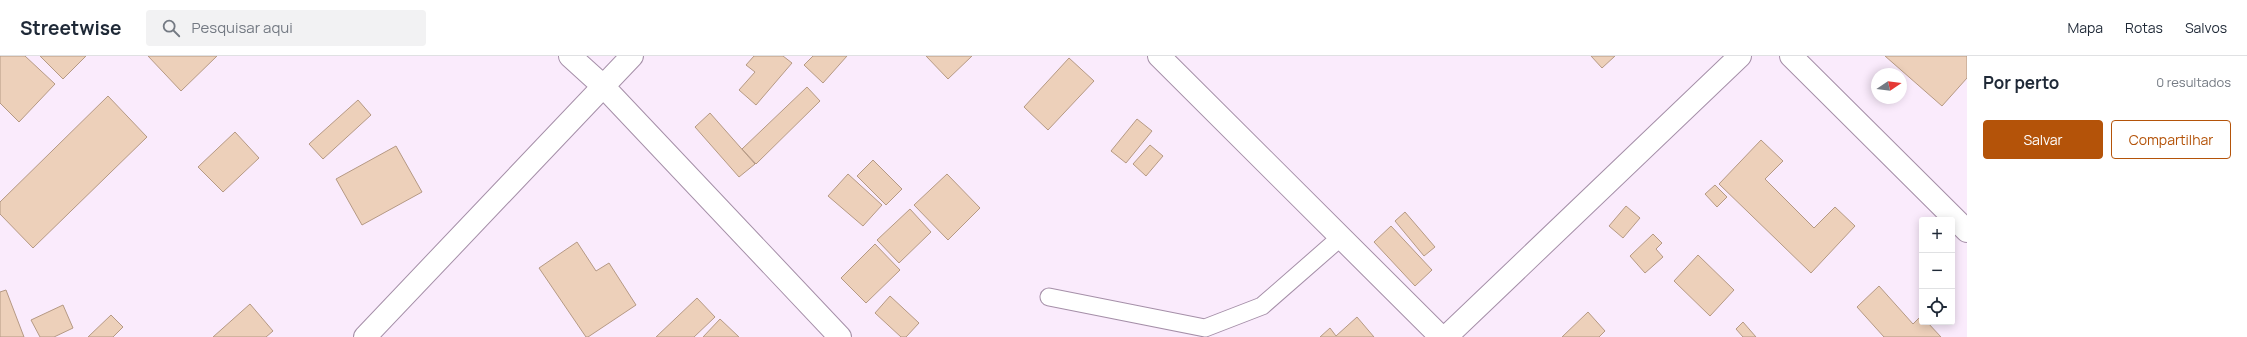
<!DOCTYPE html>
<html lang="pt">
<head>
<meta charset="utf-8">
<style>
	:root { --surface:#fff; --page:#f2f2f3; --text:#1f2937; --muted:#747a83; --line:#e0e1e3; --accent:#b45309 }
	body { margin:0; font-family:Manrope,sans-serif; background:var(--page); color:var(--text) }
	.controls { position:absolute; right:12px; bottom:12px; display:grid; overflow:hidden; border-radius:4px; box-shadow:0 2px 10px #0003 }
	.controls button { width:36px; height:36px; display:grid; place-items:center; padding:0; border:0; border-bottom:1px solid var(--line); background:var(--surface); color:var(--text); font:20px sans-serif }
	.compass { position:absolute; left:1871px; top:12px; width:36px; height:36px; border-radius:50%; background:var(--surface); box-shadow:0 2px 10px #0003; rotate:77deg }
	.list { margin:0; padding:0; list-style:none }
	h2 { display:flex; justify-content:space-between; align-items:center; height:52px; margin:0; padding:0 16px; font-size:17px }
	h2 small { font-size:13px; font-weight:400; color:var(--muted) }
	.actions { display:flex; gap:8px; padding:12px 16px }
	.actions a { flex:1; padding:9px 0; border:1px solid var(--accent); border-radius:4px; text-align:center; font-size:14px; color:var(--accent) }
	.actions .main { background:var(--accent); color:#fff }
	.icon { flex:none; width:22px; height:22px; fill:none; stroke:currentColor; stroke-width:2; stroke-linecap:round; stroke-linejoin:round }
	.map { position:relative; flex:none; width:1967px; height:281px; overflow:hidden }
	header { display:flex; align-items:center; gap:24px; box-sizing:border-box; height:56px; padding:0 20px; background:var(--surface); border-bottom:1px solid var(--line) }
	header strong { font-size:19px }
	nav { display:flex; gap:22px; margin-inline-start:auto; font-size:14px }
	.search { width:280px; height:36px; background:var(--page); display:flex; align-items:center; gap:10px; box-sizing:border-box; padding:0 14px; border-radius:4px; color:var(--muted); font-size:15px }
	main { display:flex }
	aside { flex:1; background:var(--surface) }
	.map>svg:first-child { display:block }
	.building { fill:#edd0ba; stroke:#b59984 }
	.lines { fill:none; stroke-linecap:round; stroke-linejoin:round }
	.lane-casing { stroke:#a58fa8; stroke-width:19 }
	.street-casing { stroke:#a58fa8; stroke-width:24 }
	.lane { stroke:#fff; stroke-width:17 }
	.street { stroke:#fff; stroke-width:22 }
</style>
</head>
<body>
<header>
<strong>Streetwise</strong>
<div class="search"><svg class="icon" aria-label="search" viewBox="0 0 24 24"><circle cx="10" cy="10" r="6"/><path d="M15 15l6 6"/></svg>Pesquisar aqui</div>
<nav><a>Mapa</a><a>Rotas</a><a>Salvos</a></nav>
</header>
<main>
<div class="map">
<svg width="1967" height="281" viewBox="0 0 1967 281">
	<rect width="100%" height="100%" fill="#faebfc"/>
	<!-- building -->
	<path class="building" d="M 0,0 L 25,0 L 55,28 L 19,66 L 0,47 Z
		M 40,0 L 86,0 L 63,23 Z
		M 148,0 L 217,0 L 181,35 Z
		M 754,0 L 783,0 L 792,7 L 756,49 L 739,34 L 755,16 L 746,9 Z
		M 813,0 L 847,0 L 823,27 L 804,9 Z
		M 926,0 L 972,0 L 948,23 Z
		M 1591,0 L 1615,0 L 1602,12 Z
		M 1885,0 L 1967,0 L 1967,22 L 1942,50 Z
		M 1069,2 L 1094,25 L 1048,74 L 1024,51 Z
		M 807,31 L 820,45 L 756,108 L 742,93 Z
		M 108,40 L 147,81 L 33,192 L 0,158 L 0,146 Z
		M 358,44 L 371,59 L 323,103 L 309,88 Z
		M 710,57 L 755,108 L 739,121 L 695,71 Z
		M 1137,63 L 1152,75 L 1126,107 L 1111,95 Z
		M 235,76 L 259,102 L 223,136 L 198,111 Z
		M 1761,84 L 1783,105 L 1765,123 L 1814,172 L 1835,151 L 1855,170 L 1811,217 L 1719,128 Z
		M 1150,89 L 1163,100 L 1146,120 L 1133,108 Z
		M 396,90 L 422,136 L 362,169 L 336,123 Z
		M 873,104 L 902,133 L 886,149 L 857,120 Z
		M 848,118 L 882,149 L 863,170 L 828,140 Z
		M 947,118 L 980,152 L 948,184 L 914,149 Z
		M 1715,129 L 1727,141 L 1717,151 L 1705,138 Z
		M 1626,150 L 1640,162 L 1623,182 L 1609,170 Z
		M 910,153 L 931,176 L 899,207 L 877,184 Z
		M 1405,156 L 1435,191 L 1424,200 L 1395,165 Z
		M 1391,170 L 1432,214 L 1415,230 L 1374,186 Z
		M 1653,178 L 1662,187 L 1656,193 L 1663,201 L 1645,217 L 1630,200 Z
		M 577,186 L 596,215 L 609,207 L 636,249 L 588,281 L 586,281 L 539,212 Z
		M 875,188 L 900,214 L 866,247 L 841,222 Z
		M 1698,199 L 1734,234 L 1710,260 L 1674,225 Z
		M 1879,230 L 1913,268 L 1921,260 L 1922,266 L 1927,266 L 1941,281 L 1884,281 L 1857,251 Z
		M 6,234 L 24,281 L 0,281 L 0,236 Z
		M 890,240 L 919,267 L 906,281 L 901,281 L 875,257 Z
		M 697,242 L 715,261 L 694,281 L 656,281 Z
		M 250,248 L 273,275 L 266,281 L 213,281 Z
		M 63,249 L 73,272 L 54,281 L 40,281 L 31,264 Z
		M 1588,256 L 1605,275 L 1599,281 L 1562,281 Z
		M 111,259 L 123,271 L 113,281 L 88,281 Z
		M 1357,261 L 1374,281 L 1320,281 L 1330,272 L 1336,280 Z
		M 720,263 L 739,281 L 703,281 Z
		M 1743,266 L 1756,281 L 1743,281 L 1736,273 Z"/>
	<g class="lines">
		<!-- lane casing -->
		<g class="lane-casing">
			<path id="lane" d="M 1049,241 L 1205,272 L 1262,250 L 1341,181"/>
		</g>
		<!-- street casing -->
		<g class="street-casing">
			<path id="street" d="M 570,0 L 603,30 L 840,281
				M 1159,0 L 1441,281
				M 1791,0 L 1967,175
				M 365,281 L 632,0
				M 1446,281 L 1740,0"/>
		</g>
		<!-- lane -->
		<use href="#lane" class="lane"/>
		<!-- street -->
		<use href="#street" class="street"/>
	</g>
</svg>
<div class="controls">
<button>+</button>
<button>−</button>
<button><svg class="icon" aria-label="locate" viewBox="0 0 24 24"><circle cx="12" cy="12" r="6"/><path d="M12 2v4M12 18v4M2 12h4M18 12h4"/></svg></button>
</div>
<svg class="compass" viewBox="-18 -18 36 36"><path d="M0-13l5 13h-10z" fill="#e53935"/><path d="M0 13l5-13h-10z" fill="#747a83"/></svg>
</div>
<aside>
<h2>Por perto<small>0 resultados</small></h2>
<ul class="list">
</ul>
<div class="actions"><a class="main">Salvar</a><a>Compartilhar</a></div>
</aside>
</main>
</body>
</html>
